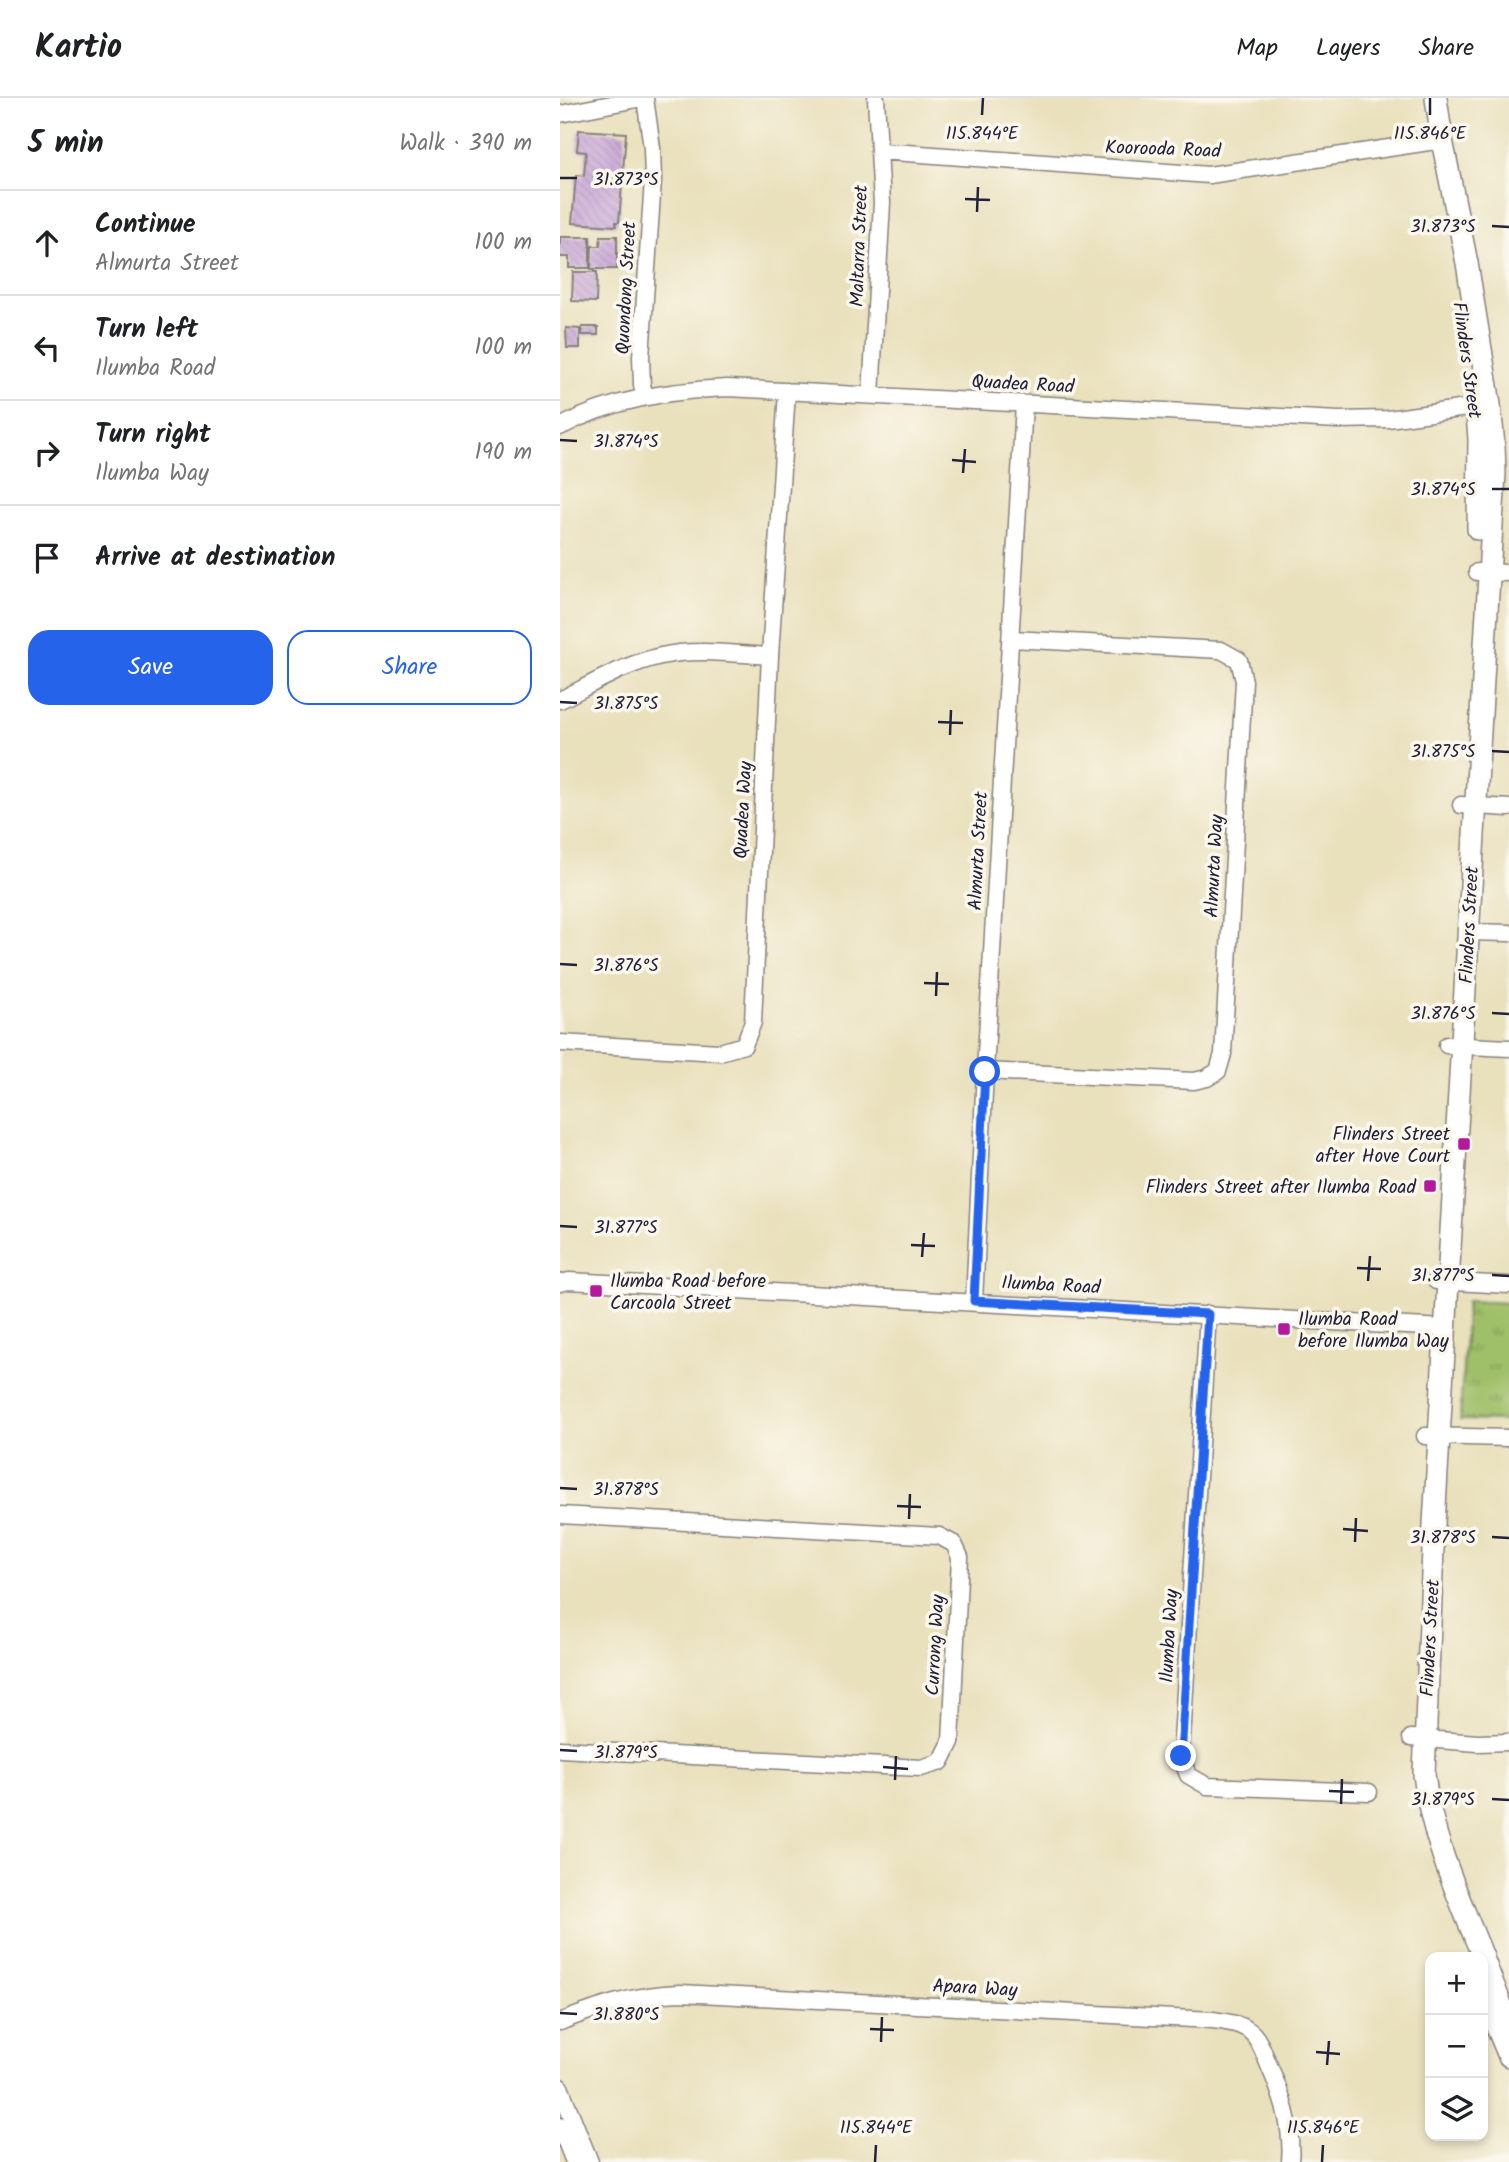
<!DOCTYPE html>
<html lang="en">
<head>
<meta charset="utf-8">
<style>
	:root { --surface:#fff; --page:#f6f6f6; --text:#202124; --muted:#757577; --line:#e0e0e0; --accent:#2563eb }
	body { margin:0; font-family:Kalam,sans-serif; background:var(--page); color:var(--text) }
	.controls { position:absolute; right:21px; bottom:21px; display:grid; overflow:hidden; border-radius:14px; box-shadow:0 4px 10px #0003 }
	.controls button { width:63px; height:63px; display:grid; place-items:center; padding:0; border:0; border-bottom:2px solid var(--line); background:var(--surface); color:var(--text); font:35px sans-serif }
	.stop { position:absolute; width:21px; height:21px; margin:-16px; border:5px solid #2563eb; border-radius:50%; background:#fff }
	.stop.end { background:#2563eb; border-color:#fff; box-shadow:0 2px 7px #0008 }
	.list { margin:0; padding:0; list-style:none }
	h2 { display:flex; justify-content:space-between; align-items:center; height:91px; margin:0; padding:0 28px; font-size:30px }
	h2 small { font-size:23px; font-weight:400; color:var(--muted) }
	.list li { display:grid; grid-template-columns:46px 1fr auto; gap:21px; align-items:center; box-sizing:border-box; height:105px; padding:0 28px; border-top:2px solid var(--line) }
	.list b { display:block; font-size:26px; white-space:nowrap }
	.list p { margin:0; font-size:23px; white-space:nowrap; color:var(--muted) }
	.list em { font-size:23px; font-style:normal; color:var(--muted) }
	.actions { display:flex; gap:14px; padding:21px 28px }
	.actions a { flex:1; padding:16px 0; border:2px solid var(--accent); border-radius:21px; text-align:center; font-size:24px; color:var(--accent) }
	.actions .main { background:var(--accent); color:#fff }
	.icon { flex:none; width:38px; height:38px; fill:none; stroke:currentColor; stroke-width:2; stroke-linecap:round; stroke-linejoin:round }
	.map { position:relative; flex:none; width:949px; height:2064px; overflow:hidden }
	header { display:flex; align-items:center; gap:42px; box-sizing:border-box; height:98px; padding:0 35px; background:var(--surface); border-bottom:2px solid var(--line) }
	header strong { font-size:33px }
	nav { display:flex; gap:38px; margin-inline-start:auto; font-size:24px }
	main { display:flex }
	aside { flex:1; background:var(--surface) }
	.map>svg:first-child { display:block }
	.grass { fill:url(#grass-tufts); stroke:#607051; stroke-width:2 }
	.building { fill:url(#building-back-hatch) }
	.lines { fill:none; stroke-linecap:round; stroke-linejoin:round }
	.minor-casing { stroke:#86817c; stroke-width:19 }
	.major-casing { stroke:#86817c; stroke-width:24 }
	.minor { stroke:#fff; stroke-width:16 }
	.major { stroke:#fff; stroke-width:21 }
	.route { stroke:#2563eb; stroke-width:9 }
	.ticks { fill:none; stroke:#22223b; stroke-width:2.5 }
	.poi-dot { fill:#b5179e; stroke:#fbf7ec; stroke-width:2.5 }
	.labels { text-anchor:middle; stroke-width:7; stroke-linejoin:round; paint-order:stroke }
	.street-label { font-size:19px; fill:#22223b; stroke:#fbf7ec }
	.poi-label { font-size:19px; fill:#22223b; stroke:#fbf7ec; text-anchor:end }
	.ticks-label { font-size:18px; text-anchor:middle; fill:#22223b; stroke:#fbf7ec; stroke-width:7; stroke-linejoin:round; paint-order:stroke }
</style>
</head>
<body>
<header>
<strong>Kartio</strong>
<nav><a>Map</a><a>Layers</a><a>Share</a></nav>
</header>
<main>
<aside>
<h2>5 min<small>Walk · 390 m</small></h2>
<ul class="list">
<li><svg class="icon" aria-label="ahead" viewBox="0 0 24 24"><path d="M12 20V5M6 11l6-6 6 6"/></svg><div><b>Continue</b><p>Almurta Street</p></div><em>100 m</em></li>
<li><svg class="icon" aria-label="left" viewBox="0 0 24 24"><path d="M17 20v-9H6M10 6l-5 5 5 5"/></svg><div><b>Turn left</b><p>Ilumba Road</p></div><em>100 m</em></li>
<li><svg class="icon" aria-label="right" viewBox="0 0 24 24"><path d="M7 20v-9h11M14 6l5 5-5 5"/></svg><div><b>Turn right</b><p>Ilumba Way</p></div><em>190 m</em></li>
<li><svg class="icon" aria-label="arrive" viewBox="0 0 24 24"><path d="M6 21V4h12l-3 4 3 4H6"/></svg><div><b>Arrive at destination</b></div></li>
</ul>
<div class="actions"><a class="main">Save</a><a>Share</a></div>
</aside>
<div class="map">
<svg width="949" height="2064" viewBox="0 0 949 2064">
	<defs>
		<pattern id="grass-tufts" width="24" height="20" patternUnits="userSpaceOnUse" patternTransform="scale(1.75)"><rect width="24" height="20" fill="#9fbf67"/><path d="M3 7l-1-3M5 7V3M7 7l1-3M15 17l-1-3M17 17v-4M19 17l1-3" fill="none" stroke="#819b56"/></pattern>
		<pattern id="building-back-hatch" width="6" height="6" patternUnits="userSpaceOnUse" patternTransform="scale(1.75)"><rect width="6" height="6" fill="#c4a0d6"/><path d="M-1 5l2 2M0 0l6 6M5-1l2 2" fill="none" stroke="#9f82af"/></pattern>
	</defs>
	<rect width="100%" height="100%" fill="#fbf7ec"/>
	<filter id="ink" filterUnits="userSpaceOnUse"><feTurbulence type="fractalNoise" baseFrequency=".0143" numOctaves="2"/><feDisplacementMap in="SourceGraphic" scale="14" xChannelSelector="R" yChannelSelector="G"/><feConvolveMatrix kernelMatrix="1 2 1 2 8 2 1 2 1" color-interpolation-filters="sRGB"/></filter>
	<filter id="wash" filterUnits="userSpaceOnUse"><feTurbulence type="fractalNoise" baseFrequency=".00686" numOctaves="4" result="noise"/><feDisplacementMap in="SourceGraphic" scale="28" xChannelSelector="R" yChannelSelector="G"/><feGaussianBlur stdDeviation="1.57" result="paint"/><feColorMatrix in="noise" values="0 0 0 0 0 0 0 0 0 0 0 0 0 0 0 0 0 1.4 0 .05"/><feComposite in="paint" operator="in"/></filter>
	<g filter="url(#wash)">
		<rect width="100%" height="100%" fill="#e9e0bc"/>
		<!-- grass -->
		<path class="grass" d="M 907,1203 L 949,1205 L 949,1323 L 900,1322 Z"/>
		<g id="blocks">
			<!-- building -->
			<path class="building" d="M 19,32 L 66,35 L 59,124 L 56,124 L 56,128 L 12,125 L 16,77 L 24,78 L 26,54 L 17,53 Z
				M 41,138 L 57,138 L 57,171 L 31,171 L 32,148 L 40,148 Z
				M 0,139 L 30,139 L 30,170 L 9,170 L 9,159 L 0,159 Z
				M 13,174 L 37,174 L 36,204 L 12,203 Z
				M 22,229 L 38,229 L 38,237 L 22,237 Z
				M 6,230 L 20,231 L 20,250 L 7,250 Z"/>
		</g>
	</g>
	<g filter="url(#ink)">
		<use href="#blocks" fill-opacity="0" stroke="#86817c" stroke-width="2"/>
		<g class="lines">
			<!-- minor casing -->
			<g class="minor-casing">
				<path id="minor" d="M 0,16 L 82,0
					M 320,53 L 649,77 L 882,42
					M 311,297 L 322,105 L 316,0
					M 85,298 L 82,287 L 81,259 L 93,82 L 92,50 L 85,0
					M 0,329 C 52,301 109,293 167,290 L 778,322 L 828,321 L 928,307
					M 917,474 L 949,475
					M 0,602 C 32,586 65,566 101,558 C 135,550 175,556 210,558
					M 901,707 L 949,710
					M 907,834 L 949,835
					M 0,945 L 160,954 L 184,947 L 193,924 L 210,558 L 227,293
					M 887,947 L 949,950
					M 425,973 L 634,983 L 647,980 L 658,973 L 663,956 L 684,583 L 679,562 L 661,552 L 451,541
					M 876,1183 L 949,1187
					M 0,1185 L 9,1183 L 885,1230
					M 414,1203 L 425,973 L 464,306
					M 648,1216 L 621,1658 L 628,1677 L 647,1688 L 809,1694
					M 865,1338 L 949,1340
					M 0,1417 L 379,1438 L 394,1446 L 400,1459 L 391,1644 L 381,1664 L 361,1670 L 0,1651
					M 851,1640 L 918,1645 L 949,1644
					M 0,1924 C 43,1907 73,1897 120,1895 L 653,1922 C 667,1924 682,1925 693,1936 C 700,1943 704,1955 708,1965 C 722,1997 733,2028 730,2064
					M 0,1989 L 30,2064
					M 0,2028 L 14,2064"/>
			</g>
			<!-- major casing -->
			<g class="major-casing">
				<path id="major" d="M 876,0 L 882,42 L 907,165 L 930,307 L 934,347 L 935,375 L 874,1426 L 864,1676 C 871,1740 899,1800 923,1859
					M 917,316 L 919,341 L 918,431
					M 923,1860 L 949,1927
					M 931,1915 L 949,1958"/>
			</g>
			<!-- minor -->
			<use href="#minor" class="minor"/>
			<!-- major -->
			<use href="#major" class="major"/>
		</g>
	</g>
	<g class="lines" filter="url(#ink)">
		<!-- route -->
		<path class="route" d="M 425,974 L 414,1203 L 648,1216 L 621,1658"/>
	</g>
	<!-- ticks -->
	<path class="ticks" d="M 422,17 L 423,0M 870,17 L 870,0M 0,80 L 17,80M 405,101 L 430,102M 417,114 L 418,89M 932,128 L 949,129M 0,342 L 17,343M 392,362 L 416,364M 403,375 L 405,351M 932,391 L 949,391M 0,604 L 17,605M 378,624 L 403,625M 390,637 L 391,612M 932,653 L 949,654M 0,866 L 17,867M 364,885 L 389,886M 376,898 L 377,874M 932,915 L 949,916M 0,1128 L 17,1129M 351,1147 L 375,1148M 362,1159 L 364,1135M 797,1170 L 821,1171M 932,1177 L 949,1178M 808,1183 L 810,1158M 0,1390 L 17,1391M 337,1408 L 361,1409M 349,1421 L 350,1396M 783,1431 L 808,1433M 932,1439 L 949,1440M 795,1444 L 796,1420M 0,1652 L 17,1653M 323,1669 L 348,1671M 335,1682 L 336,1658M 769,1693 L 794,1694M 932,1701 L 949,1702M 781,1706 L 782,1681M 0,1915 L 17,1916M 310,1931 L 334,1932M 321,1944 L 322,1919M 756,1954 L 780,1956M 767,1967 L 769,1943M 315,2064 L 316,2047M 762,2064 L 763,2047"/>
	<!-- markers -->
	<g class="poi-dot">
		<rect x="897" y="1039" width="14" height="14" rx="3.5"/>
		<rect x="863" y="1081" width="14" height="14" rx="3.5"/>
		<rect x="29" y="1186" width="14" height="14" rx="3.5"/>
		<rect x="717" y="1224" width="14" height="14" rx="3.5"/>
	</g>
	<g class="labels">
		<!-- street labels -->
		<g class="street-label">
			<text transform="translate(603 50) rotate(2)" y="7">Koorooda Road</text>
			<text transform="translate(298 148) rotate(-88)" y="7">Maltarra Street</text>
			<text transform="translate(65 190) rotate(-87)" y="7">Quondong Street</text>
			<text transform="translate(908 262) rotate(82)" y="7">Flinders Street</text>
			<text transform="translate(463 285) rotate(3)" y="7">Quadea Road</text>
			<text transform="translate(182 712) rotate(-87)" y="7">Quadea Way</text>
			<text transform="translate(417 753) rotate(-87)" y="7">Almurta Street</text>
			<text transform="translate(653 768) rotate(-87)" y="7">Almurta Way</text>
			<text transform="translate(908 827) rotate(-87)" y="7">Flinders Street</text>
			<text transform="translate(491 1186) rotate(3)" y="7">Ilumba Road</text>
			<text transform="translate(608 1538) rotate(-87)" y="7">Ilumba Way</text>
			<text transform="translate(869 1540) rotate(-87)" y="7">Flinders Street</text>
			<text transform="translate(374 1547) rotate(-87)" y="7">Currong Way</text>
			<text transform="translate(415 1889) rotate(3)" y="7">Apara Way</text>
		</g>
		<!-- poi labels -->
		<g class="poi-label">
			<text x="890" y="1042">Flinders Street<tspan x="890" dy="22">after Hove Court</tspan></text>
			<text x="856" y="1095">Flinders Street after Ilumba Road</text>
			<text x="50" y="1189" text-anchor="start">Ilumba Road before<tspan x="50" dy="22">Carcoola Street</tspan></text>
			<text x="738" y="1227" text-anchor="start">Ilumba Road<tspan x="738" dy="22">before Ilumba Way</tspan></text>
		</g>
	</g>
	<g class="ticks-label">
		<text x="422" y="41">115.844°E</text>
		<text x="870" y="41">115.846°E</text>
		<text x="66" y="87">31.873°S</text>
		<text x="883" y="134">31.873°S</text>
		<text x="66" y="349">31.874°S</text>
		<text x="883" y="397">31.874°S</text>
		<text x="66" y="611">31.875°S</text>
		<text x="883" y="659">31.875°S</text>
		<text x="66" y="873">31.876°S</text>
		<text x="883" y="921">31.876°S</text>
		<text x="66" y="1135">31.877°S</text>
		<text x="883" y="1183">31.877°S</text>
		<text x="66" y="1397">31.878°S</text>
		<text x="883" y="1445">31.878°S</text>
		<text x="66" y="1660">31.879°S</text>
		<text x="883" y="1707">31.879°S</text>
		<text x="66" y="1922">31.880°S</text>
		<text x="316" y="2035">115.844°E</text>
		<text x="763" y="2035">115.846°E</text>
	</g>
</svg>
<div class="controls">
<button>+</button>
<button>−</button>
<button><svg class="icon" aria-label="layers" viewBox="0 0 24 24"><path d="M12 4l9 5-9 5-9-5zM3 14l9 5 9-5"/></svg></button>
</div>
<div class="stop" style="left:425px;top:974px"></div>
<div class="stop end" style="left:621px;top:1658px"></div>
</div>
</main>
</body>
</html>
